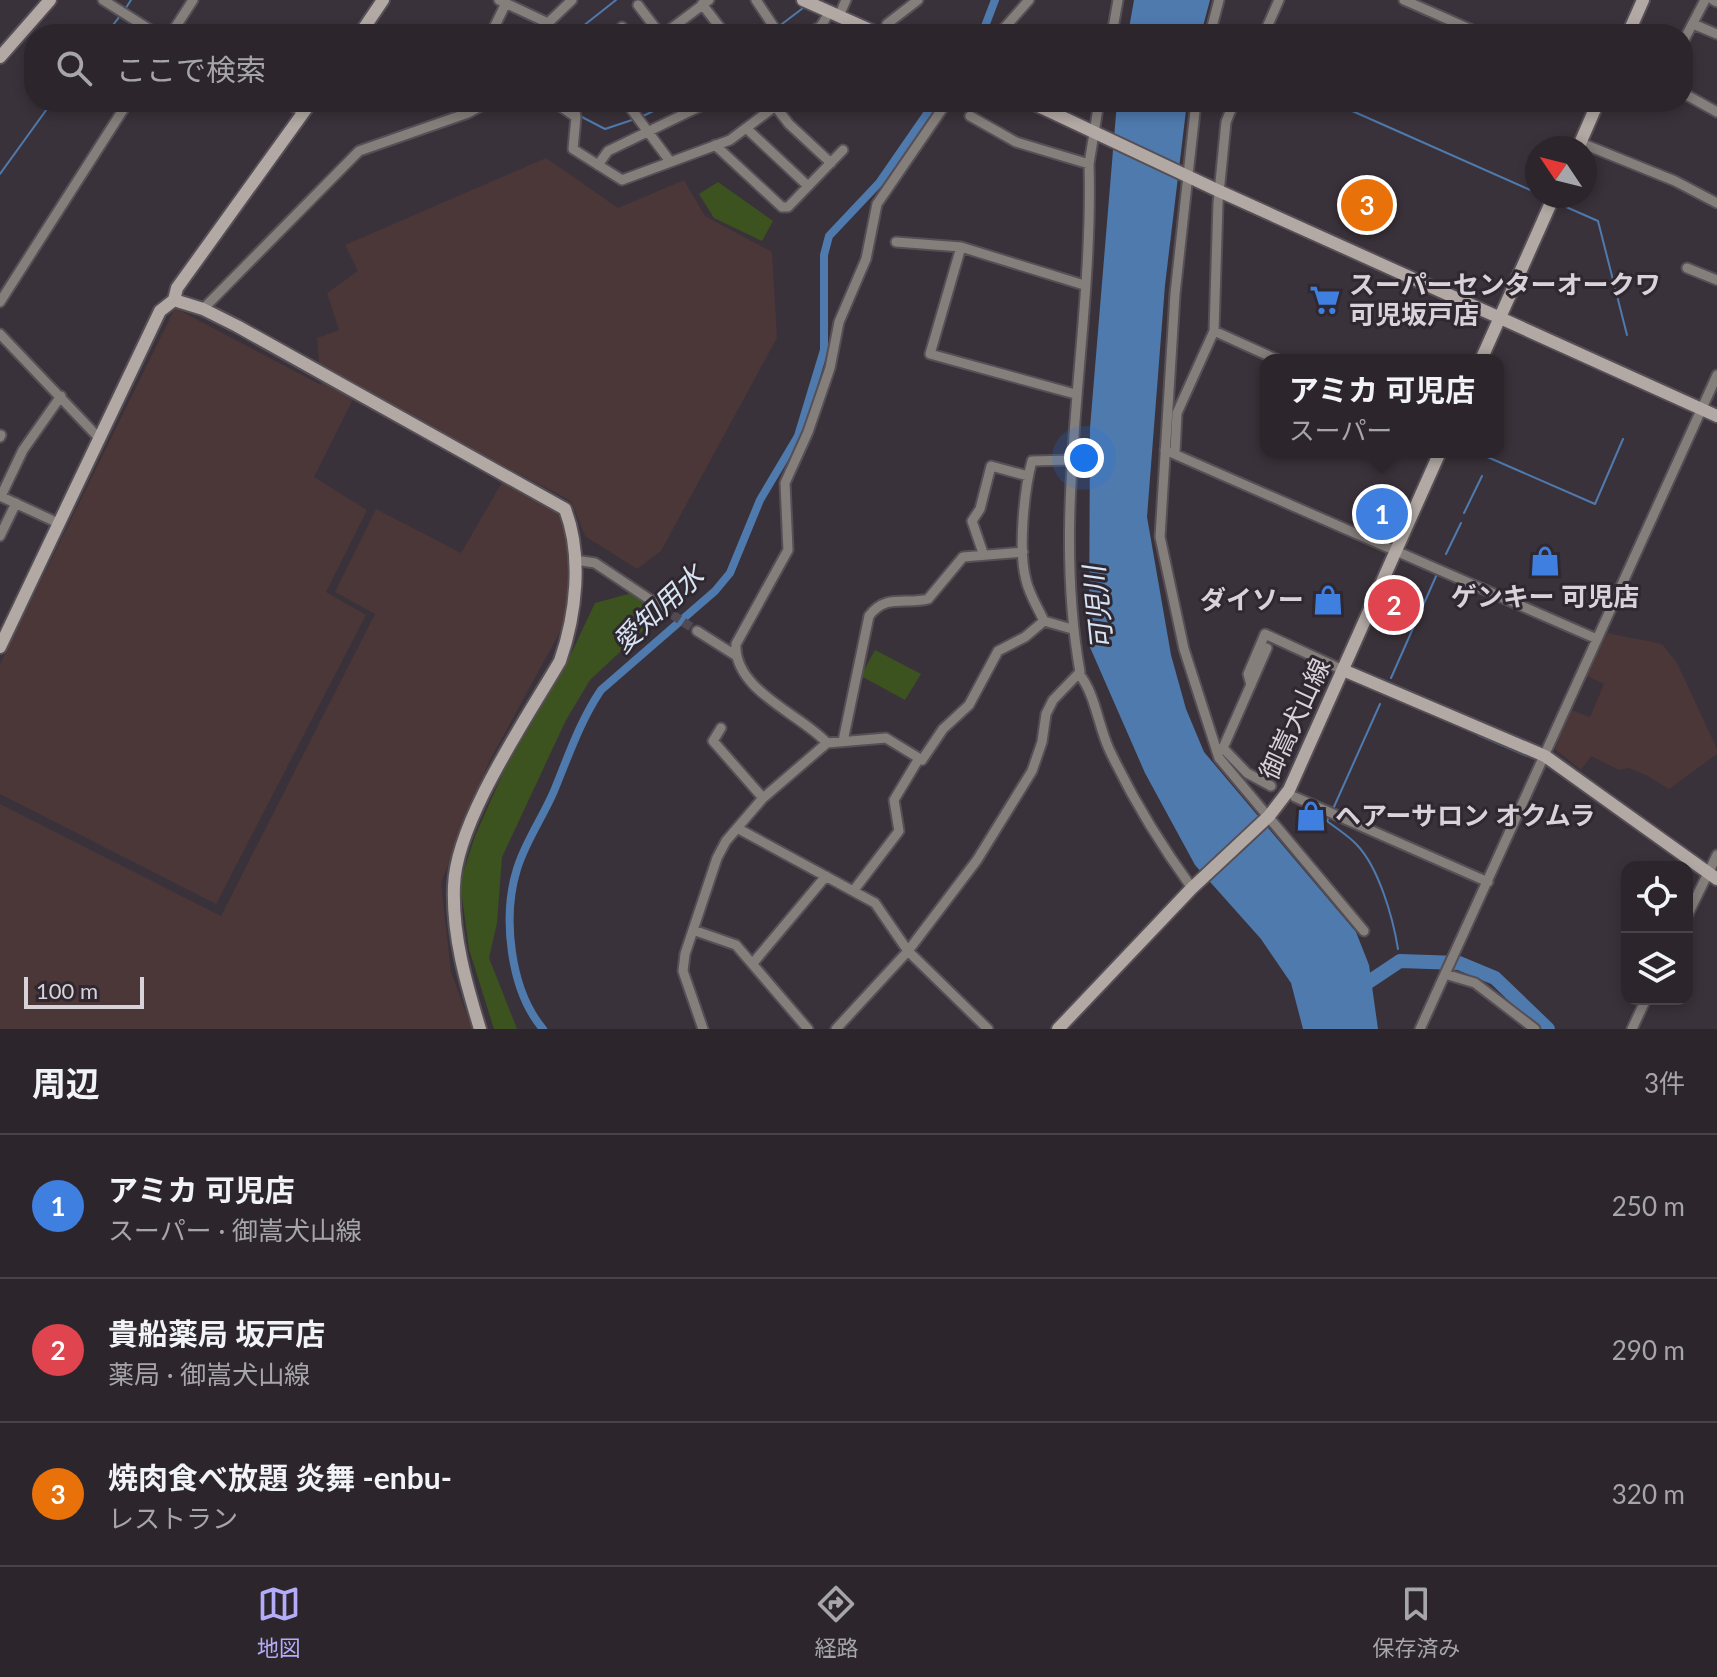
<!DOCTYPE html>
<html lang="ja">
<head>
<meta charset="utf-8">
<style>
	:root { --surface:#2c262c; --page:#383238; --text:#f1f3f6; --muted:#a6a5a9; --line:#484348; --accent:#b4acf9 }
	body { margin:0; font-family:Lato,"Noto Sans JP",sans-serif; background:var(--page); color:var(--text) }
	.controls { position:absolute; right:24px; bottom:24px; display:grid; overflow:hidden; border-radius:16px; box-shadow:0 4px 12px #0003 }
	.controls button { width:72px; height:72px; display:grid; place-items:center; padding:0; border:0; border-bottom:2px solid var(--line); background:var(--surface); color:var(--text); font:40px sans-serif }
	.compass { position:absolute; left:1525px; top:136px; width:72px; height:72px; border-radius:50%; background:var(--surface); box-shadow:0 4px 12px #0003; rotate:305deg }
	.scale { position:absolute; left:24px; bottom:20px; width:120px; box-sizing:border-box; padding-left:8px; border:4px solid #d8d3d8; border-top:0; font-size:22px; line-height:28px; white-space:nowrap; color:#d8d3d8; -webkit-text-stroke:6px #302830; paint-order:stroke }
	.you { position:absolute; left:1084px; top:458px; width:28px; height:28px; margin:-20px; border:6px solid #fff; border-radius:50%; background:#1a73e8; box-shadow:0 0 0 12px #1a73e833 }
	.badge { display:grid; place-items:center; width:52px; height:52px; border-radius:50%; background:var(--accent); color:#fff; font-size:26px; font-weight:700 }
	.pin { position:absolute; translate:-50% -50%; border:4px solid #fff; box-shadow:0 2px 8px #0006 }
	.popup { position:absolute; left:1260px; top:354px; width:244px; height:104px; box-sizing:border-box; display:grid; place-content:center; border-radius:16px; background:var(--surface); filter:drop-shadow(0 2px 6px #0005); font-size:26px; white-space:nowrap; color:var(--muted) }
	.popup b { font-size:30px; color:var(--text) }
	.popup::after { content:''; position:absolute; left:50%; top:100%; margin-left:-16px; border:16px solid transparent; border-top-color:var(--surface) }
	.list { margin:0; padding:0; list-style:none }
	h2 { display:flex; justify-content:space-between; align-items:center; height:104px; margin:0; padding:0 32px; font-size:34px }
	h2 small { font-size:26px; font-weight:400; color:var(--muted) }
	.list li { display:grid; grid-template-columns:52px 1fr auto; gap:24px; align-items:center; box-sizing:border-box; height:144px; padding:0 32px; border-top:2px solid var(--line) }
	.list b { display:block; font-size:30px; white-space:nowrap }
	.list p { margin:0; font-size:26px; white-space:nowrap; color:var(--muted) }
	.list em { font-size:26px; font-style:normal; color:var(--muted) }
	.icon { flex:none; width:44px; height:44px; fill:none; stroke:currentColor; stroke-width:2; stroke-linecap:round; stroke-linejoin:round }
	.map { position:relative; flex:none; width:1717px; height:1029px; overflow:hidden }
	.search { position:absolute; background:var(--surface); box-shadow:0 4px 12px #0003; left:24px; right:24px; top:24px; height:88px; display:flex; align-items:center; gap:20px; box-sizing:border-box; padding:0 28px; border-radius:32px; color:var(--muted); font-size:30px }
	.sheet { height:536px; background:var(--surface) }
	nav { display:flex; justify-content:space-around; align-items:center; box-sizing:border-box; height:112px; border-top:2px solid var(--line); background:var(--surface); font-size:22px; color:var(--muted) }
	nav a { display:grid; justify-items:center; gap:4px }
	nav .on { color:var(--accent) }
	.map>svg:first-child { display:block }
	.industrial { fill:#4b3638 }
	.green { fill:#3c531f }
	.water { fill:#4f7aae }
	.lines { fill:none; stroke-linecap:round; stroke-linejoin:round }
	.stream { stroke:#4f7aae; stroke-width:2 }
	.canal { stroke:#4f7aae; stroke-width:8 }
	.river { stroke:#4f7aae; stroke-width:14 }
	.street-tunnel { stroke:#524a52; stroke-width:9; stroke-dasharray:9 4.5; stroke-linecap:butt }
	.street-casing { stroke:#564f56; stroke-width:13 }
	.secondary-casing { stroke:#564f56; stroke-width:16 }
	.street { stroke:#857f7c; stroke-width:9 }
	.secondary { stroke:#b2a9a4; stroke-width:12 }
	.labels { text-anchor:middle; stroke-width:6; stroke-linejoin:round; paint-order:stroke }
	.poi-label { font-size:26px; font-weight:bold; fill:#d8d3d8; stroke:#302830; text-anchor:start }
	.street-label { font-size:26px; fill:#d8d3d8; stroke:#302830 }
	.water-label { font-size:28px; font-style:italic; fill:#d7e4f3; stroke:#302830 }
</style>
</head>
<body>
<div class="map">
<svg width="1717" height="1029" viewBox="0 0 1717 1029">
	<rect width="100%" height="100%" fill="#3a323a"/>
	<!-- industrial -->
	<path class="industrial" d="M 546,158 L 618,208 L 684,180 L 705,216 L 772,252 L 777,338 L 661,551 L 637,569 L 585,536 L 571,501 L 358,389 L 314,477 L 367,510 L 326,592 L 366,615 L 216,904 L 0,794 L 0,664 L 175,308 L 321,385 L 317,338 L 339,330 L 327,293 L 358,271 L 345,245 Z
		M 504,479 L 557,509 L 568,532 L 567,619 L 489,762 L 441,883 L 451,972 L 472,1029 L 0,1029 L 0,804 L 221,916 L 375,614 L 335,592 L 376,509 L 461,553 Z
		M 1607,633 L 1662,644 L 1677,663 L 1717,749 L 1717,754 L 1669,789 L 1646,775 L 1628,768 L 1619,770 L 1591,756 L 1581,770 L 1555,749 L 1571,710 L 1590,717 L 1604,684 L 1587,676 Z"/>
	<!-- green -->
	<path class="green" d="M 718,182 L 773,221 L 762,241 L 714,218 L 699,194 Z
		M 632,593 L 650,604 L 653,621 L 590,680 L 566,720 L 502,857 L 497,923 L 489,958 L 517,1029 L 494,1029 L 469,949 L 460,882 L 475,836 L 504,771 L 571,654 L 595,603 Z
		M 875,650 L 921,674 L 905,700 L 861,676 Z"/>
	<!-- water -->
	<path class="water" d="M 1134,0 L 1210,0 L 1201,34 L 1128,34 Z
		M 1117,102 L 1187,102 L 1165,285 L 1147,517 L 1171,655 L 1186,709 L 1204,752 L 1356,932 L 1369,965 L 1378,1029 L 1303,1029 L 1291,983 L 1261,939 L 1195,865 L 1145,773 L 1089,645 L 1090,428 Z"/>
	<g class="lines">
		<!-- stream -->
		<path class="stream" d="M 124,11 L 131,0
			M 778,27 L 803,8
			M 106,34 L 120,16
			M 573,34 L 616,0
			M 1332,102 L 1537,193
			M 450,114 L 478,102
			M 580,116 L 605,129 L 632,120
			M 643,116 L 672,102
			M 0,174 L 52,102
			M 1557,203 L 1598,221 L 1627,335
			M 1476,452 L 1595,504 L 1623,439
			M 1464,513 L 1482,476
			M 1446,554 L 1461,523
			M 1391,678 L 1437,574
			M 1478,735 L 1527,756
			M 1333,809 L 1380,704
			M 1330,815 L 1327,821 C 1337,829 1349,836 1357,845 C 1379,868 1393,918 1398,949
			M 1400,957 L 1400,961"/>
		<!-- canal -->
		<path class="canal" d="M 982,34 L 995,0
			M 543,1029 C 510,990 502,917 517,869 C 525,842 543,817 554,791 C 568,757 580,721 601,690 L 715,591 L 730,573 L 760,500 L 798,436 L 824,350 L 824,255 L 829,236 L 879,183 L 935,102"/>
		<!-- river -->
		<path class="river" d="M 1358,989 L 1400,961 L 1459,963 L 1495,978 L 1548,1029"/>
		<!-- street-tunnel -->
		<path class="street-tunnel" d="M 661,607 L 697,631"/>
		<!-- street casing -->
		<g class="street-casing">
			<path id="street" d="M 103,0 L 157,34
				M 499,0 L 548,23 L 572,0
				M 756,0 L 774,27
				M 1404,0 L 1481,34
				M 1713,0 L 1717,2
				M 702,4 L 725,34
				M 638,5 L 660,34
				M 839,16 L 846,0
				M 1693,24 L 1717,34
				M 622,27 L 627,34
				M 171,34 L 193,0
				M 491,34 L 506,3
				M 664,34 L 709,0
				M 809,34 L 821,26 L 829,13
				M 885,34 L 887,24 L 918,0
				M 999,34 L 1029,0
				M 1112,34 L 1118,0
				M 1210,34 L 1219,0
				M 1264,34 L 1279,0
				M 1683,42 L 1705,0
				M 1683,93 L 1717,112
				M 285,102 L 303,112
				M 554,102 L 576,117
				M 573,102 L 576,117 L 573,149 L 622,180 L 730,140 L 781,102
				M 626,102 L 669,160
				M 772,102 L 789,124 L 831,163
				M 1196,102 L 1175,294 L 1160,537 L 1184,649 L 1219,758 L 1364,931
				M 970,116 L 1016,142 L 1089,164 L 1099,102
				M 746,128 L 808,186
				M 1581,143 L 1675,181 L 1717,203
				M 715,145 L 782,207 L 788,207 L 843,150
				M 598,165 L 608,151 L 709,102
				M 896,242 L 961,247
				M 1687,268 L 1717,280
				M 0,302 L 128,102
				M 203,309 L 359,151 L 468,113 L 488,102
				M 1214,331 L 1278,360
				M 0,334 L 98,437
				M 1075,394 L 930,354 L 961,247 L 1084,285
				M 0,437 L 1,435
				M 1165,450 L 1597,639
				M 1175,452 L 1177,413 L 1214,331 L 1218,203 L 1226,122 L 1234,102
				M 1072,460 L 1032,461 C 1024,490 1018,551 1026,580 C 1029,594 1038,608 1044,621 L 1072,629
				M 0,496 L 58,523
				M 1,496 L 23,450 L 61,396
				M 0,536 L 16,503
				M 983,553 L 972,521 L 980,509 L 991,466 L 1028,476
				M 575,560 L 595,563 L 661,607
				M 697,631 L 735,655
				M 1267,648 L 1223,748 L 1247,773 L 1271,786
				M 1079,674 C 1095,693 1098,725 1109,749 C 1132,798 1160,844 1192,888
				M 1251,685 L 1248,674 L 1265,634 L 1343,670
				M 721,728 L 713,741 L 763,798
				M 843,741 L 869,616 C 886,593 906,605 928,599 L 963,557 L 1023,552
				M 827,743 L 886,738 L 922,760 L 943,729 L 969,705 L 998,651 L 1025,637 L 1044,621
				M 1295,797 L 1488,882
				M 737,828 L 875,903 L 908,951 L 836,1029
				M 854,890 L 899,831 L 894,800 L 918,760
				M 1687,916 L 1717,855
				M 693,930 L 736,945 L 808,1029
				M 753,963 L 826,876
				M 1445,974 L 1475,983 L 1535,1029
				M 703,1029 L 683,971 L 685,954 L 717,858 L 726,841 L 763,798 L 827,743 C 802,715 733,690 736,644 L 788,550 L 785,483 L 808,432 L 830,368 L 839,322 L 866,259 L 877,204 L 947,102
				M 988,1029 L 908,951 L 977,860 L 1032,771 L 1042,742 L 1046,714 L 1053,700 L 1080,672 C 1050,503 1094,333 1089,164
				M 1420,1029 L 1717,375
				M 1632,1029 L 1646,999"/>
		</g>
		<!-- secondary casing -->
		<g class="secondary-casing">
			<path id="secondary" d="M 803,0 L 879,34
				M 360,34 L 383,0
				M 1628,34 L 1643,0
				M 0,57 L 50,0
				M 1030,102 L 1219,191 L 1717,416
				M 1578,148 L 1598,102
				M 174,300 L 177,288 L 311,102
				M 1481,360 L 1554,196
				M 0,647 L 160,311 L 174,300 L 203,309 L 237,326 L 565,509 C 583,556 576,615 560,661 C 527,718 456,821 454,886 C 452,935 466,983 480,1029
				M 1343,670 L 1545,756 L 1717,879
				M 1058,1029 L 1192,888 L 1269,816 L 1289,790 L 1440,452"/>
		</g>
		<!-- street -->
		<use href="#street" class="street"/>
		<!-- secondary -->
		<use href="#secondary" class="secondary"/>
	</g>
	<!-- icons -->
	<defs>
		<g id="supermarket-bare" transform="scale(2.4)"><path d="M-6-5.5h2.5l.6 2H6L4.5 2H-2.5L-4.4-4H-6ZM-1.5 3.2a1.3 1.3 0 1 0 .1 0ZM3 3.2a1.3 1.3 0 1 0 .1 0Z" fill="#3f7fe0" stroke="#302830" stroke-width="2.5" paint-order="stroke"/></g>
		<g id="shop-bare" transform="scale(2.4)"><path d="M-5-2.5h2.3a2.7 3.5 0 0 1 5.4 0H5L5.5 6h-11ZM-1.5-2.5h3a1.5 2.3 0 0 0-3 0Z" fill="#3f7fe0" stroke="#302830" stroke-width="2.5" paint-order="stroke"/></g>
	</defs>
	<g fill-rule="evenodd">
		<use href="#supermarket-bare" x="1325" y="300"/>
		<use href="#shop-bare" x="1545" y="561"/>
		<use href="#shop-bare" x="1328" y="600"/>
		<use href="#shop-bare" x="1311" y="816"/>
	</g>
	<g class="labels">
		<!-- poi labels -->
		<g class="poi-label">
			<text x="1349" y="294">スーパーセンターオークワ<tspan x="1349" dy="30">可児坂戸店</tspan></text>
			<text x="1545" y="606" text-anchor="middle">ゲンキー 可児店</text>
			<text x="1304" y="609" text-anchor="end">ダイソー</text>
			<text x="1335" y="825">ヘアーサロン オクムラ</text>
		</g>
		<!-- street labels -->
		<g class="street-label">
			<text transform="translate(1295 719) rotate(-65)" y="9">御嵩犬山線</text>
		</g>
		<!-- water labels -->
		<g class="water-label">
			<text transform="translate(1098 608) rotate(-96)" y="10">可児川</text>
			<text transform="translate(658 609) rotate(-43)" y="10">愛知用水</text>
		</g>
	</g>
</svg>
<div class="controls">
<button><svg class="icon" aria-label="locate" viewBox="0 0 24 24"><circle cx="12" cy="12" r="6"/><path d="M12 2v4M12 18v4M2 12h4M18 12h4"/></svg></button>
<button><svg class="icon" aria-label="layers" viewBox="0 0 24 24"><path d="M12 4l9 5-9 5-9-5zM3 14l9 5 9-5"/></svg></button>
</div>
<svg class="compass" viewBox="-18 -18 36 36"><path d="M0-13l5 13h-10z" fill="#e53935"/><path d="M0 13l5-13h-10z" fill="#a6a5a9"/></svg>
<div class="scale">100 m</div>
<div class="you"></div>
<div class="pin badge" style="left:1382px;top:514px;background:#3f7fe0">1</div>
<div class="popup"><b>アミカ 可児店</b>スーパー</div>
<div class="pin badge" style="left:1394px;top:605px;background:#e0444e">2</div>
<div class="pin badge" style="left:1367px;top:205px;background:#e8710a">3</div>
<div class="search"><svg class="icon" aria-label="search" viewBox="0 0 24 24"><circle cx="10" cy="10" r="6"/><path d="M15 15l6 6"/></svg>ここで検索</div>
</div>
<section class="sheet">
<h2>周辺<small>3件</small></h2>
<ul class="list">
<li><span class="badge" style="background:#3f7fe0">1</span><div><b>アミカ 可児店</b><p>スーパー · 御嵩犬山線</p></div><em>250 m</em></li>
<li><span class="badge" style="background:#e0444e">2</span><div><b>貴船薬局 坂戸店</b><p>薬局 · 御嵩犬山線</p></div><em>290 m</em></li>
<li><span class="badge" style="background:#e8710a">3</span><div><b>焼肉食べ放題 炎舞 ‐enbu‐</b><p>レストラン</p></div><em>320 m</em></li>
</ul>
</section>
<nav>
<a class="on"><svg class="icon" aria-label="map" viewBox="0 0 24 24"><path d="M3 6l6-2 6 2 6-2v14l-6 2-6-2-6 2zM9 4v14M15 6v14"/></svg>地図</a>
<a><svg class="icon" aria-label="directions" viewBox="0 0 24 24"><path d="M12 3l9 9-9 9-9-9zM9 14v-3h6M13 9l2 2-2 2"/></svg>経路</a>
<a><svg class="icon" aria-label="saved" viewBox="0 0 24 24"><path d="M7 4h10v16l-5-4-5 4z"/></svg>保存済み</a>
</nav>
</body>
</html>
